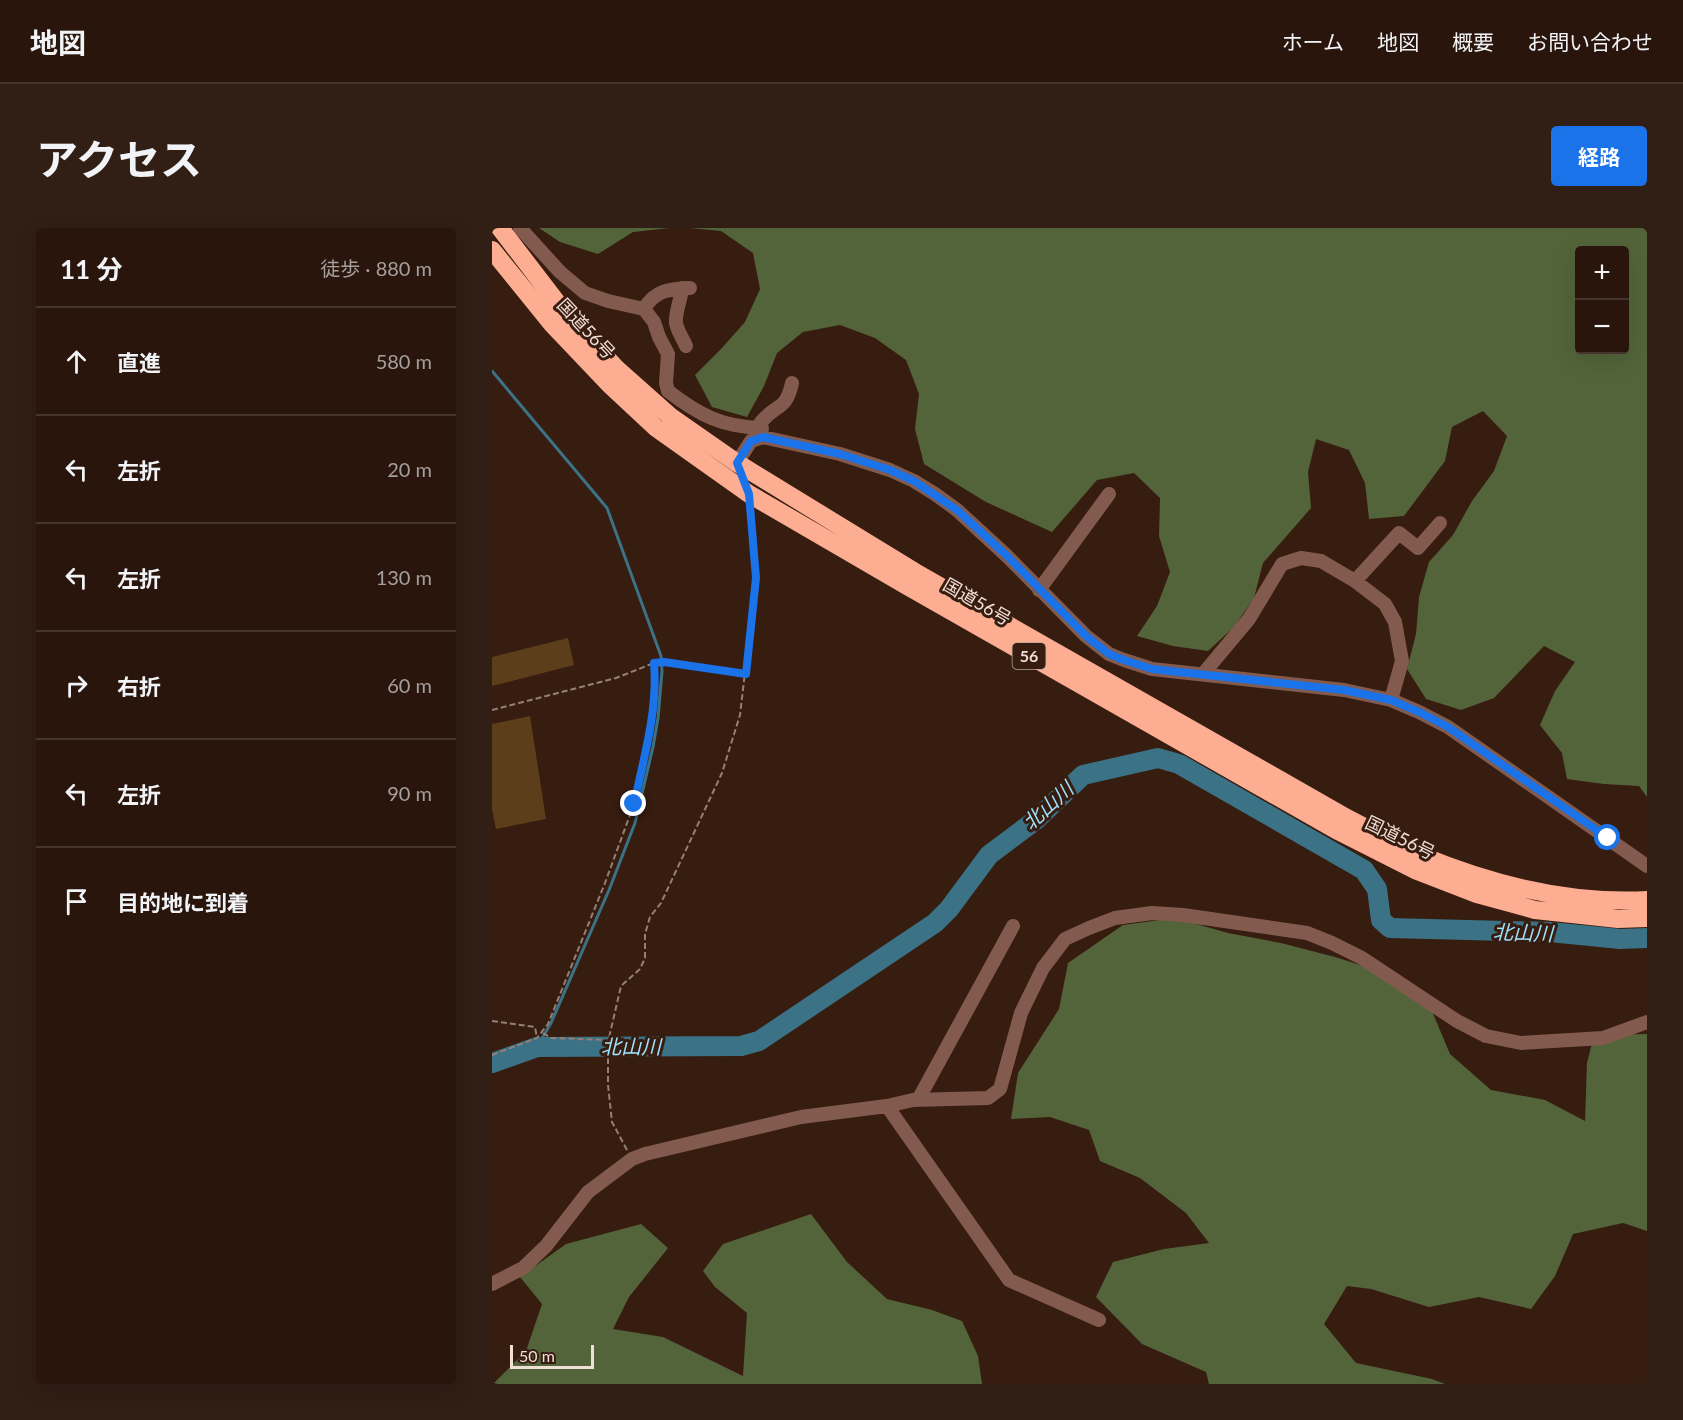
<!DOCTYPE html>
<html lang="ja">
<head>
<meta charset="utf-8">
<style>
	:root { --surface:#29150c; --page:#311e15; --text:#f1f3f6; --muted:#a59f9d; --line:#45342d; --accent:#1a73e8 }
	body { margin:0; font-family:Lato,"Noto Sans JP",sans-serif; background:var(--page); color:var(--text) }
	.controls { position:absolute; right:18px; top:18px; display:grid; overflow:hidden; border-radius:6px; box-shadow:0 6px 24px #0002 }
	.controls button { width:54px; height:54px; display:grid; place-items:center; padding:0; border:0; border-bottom:2px solid var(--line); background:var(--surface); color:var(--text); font:30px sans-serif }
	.scale { position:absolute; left:18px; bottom:15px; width:84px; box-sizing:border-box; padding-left:6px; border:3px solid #f1ded6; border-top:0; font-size:16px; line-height:21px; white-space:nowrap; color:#f1ded6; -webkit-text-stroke:4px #371c10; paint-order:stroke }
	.stop { position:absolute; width:18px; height:18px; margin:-14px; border:4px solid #1a73e8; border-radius:50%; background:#fff }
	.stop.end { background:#1a73e8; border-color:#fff; box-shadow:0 2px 6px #0008 }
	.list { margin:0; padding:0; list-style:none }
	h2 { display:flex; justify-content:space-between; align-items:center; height:78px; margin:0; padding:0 24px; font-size:26px }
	h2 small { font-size:20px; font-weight:400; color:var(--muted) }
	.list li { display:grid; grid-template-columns:39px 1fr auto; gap:18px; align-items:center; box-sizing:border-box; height:108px; padding:0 24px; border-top:2px solid var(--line) }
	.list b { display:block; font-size:22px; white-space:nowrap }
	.list em { font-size:20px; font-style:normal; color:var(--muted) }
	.icon { flex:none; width:33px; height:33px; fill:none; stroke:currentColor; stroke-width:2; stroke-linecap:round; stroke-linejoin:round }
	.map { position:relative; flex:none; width:1155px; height:1156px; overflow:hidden; border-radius:6px }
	header { display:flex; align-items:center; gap:36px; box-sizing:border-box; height:84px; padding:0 30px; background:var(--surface); border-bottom:2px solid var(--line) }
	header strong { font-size:28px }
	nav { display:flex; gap:33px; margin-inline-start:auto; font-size:21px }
	.intro { display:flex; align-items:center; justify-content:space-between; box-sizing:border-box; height:144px; padding:0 36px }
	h1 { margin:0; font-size:42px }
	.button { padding:15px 27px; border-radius:6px; background:var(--accent); color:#fff; font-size:21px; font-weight:700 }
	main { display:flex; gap:36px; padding:0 36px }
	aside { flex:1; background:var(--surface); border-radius:6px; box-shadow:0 6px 24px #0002 }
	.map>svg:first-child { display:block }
	.forest { fill:#53643a; fill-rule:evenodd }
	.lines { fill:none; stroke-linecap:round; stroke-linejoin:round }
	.stream { stroke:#3b7286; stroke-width:3 }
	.river { stroke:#3b7286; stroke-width:20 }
	.building { fill:#5c3f1a }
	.path { stroke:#967f75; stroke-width:2; stroke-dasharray:6 3; stroke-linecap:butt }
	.minor { stroke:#835b4e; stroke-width:14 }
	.highway { stroke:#fcad92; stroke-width:18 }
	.route { stroke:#1a73e8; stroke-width:8 }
	.labels { text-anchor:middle; stroke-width:6; stroke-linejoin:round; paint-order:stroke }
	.shield { fill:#371c10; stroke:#b9a49b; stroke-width:1.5 }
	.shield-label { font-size:16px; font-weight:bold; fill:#f1ded6 }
	.street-label { font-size:18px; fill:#f1ded6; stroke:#371c10 }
	.water-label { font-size:20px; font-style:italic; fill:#9fe2fd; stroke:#371c10 }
</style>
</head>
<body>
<header>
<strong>地図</strong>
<nav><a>ホーム</a><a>地図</a><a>概要</a><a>お問い合わせ</a></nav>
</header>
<div class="intro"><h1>アクセス</h1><a class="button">経路</a></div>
<main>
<aside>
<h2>11 分<small>徒歩 · 880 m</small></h2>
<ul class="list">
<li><svg class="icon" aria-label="ahead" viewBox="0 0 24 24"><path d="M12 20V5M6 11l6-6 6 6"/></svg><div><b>直進</b></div><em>580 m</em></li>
<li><svg class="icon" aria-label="left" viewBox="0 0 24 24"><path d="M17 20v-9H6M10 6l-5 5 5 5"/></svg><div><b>左折</b></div><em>20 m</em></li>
<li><svg class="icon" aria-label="left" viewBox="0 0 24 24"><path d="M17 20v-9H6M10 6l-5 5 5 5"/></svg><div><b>左折</b></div><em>130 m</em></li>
<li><svg class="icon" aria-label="right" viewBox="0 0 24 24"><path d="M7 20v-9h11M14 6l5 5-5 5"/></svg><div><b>右折</b></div><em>60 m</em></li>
<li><svg class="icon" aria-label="left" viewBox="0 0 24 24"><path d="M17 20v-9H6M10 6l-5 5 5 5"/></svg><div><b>左折</b></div><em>90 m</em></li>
<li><svg class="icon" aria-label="arrive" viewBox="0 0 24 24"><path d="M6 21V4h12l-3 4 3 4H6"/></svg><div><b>目的地に到着</b></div></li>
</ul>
</aside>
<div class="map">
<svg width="1155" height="1156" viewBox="0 0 1155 1156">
	<rect width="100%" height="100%" fill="#371c10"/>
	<!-- forest -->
	<path class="forest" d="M 47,0 L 177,0 L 141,4 L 106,26 L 68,14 Z
		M 199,0 L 1155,0 L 1155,569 L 1147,558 L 1112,556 L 1075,551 L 1070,525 L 1048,497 L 1063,463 L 1083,434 L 1052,418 L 1002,470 L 969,482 L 934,471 L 915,441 L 924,406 L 927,369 L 937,334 L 961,307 L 980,273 L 1002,243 L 1015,208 L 991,183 L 960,199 L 953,233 L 912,288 L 877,291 L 873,255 L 857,222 L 824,211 L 816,244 L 819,280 L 771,335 L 762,370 L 742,399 L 716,423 L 681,418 L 645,408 L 665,378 L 678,344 L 667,308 L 668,270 L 642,245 L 605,252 L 560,304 L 494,274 L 432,236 L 423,201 L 427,166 L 414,132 L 383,110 L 348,97 L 311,104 L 285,125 L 272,158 L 255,189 L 220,179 L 203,147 L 229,121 L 253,94 L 268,61 L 261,25 L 229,3 ZM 1088,22 L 1132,22 L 1132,122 L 1088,122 Z
		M 683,690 L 736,705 L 789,715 L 843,729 L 887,743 L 937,776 L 958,826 L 999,862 L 1053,872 L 1093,893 L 1095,835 L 1102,807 L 1155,806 L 1155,1003 L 1131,995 L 1081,1006 L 1063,1048 L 1039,1081 L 987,1069 L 937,1079 L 879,1061 L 855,1058 L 832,1096 L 864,1135 L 940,1151 L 953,1156 L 717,1156 L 714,1144 L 650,1116 L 604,1069 L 621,1034 L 672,1021 L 717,1015 L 694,985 L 648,950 L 608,933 L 597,902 L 558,889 L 519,891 L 526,845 L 567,781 L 576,735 L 631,697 Z
		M 319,986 L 355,1034 L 395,1071 L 440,1082 L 470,1093 L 486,1128 L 490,1156 L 1,1156 L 34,1123 L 50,1076 L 28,1049 L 74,1016 L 149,996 L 176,1020 L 137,1069 L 121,1101 L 171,1109 L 251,1148 L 255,1085 L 223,1059 L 211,1043 L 231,1016 Z"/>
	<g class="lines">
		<!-- stream -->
		<path class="stream" d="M 0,143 L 115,280 L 169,428 L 170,443 L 166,490 L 161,519 L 143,595 L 117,662 L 59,795 L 45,819"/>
		<!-- river -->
		<path class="river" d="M 0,835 L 45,819 L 249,818 L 267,813 L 443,695 L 457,681 L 497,627 L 545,591 L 591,547 L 666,530 L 687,536 L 872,642 L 885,661 L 889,692 L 898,700 L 1058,704 L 1128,711 L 1155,710"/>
	</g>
	<!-- building -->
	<path class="building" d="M 76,410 L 82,437 L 0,458 L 0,429 Z
		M 38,488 L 54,591 L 4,601 L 0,581 L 0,496 Z"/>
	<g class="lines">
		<!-- path -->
		<path class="path" d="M 0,482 L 124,450 L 162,435 L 172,434 L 254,446
			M 0,793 L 43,799 L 45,810
			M 51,805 L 59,810 L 116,812
			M 0,827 L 45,810 L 56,796 L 113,655 L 142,576 L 160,489 L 164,450 L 162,435
			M 135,922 L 120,894 L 116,857 L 116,814 L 129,758 L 148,741 L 153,730 L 153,706 L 158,689 L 169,675 L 230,545 L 248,487 L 264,350 L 258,283"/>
		<!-- minor -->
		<path class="minor" d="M 28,0 L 68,44 L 93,65 L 116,73 L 152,81 L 162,94 L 167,109 L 176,126 L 174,155 L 176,163 C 207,187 230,199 270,200
			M 190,60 C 189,72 183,84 184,95 C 185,102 191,111 194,118
			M 152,81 C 163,62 177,61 198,60
			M 270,207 L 269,194 C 285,175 294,183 300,155
			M 245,235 L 259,213 L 271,209 L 348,226 L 398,242 L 422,253 L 443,266 L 465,282 L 515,328 L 594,408 L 617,426 L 632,432 L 660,441 L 852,462 L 899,472 L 927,484 L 956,499 L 1155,638
			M 863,353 L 907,305 L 926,320 L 948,295
			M 547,362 L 617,266
			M 711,446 L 757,391 L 790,336 L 809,330 L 829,333 L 863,353 L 893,376 L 903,394 L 910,433 L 899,472
			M 426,872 L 521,698
			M 395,878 L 517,1052 L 607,1092
			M 0,1056 L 31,1040 L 54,1018 L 96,964 L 140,931 L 153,926 L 309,889 L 395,878 L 421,872 L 496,870 L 508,861 L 529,785 L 551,740 L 573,711 L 597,700 L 623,690 L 660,685 L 691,687 L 815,705 L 840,715 L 870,730 L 965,793 L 994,808 L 1029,815 L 1111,810 L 1155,794"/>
		<!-- highway -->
		<path class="highway" d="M 8,0 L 73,85 L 125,141 L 179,189 L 245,235 L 423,344 L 855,590 C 879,602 903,616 928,627 C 1000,657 1077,676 1155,672
			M 0,22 L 60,96 L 119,158 L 164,200 L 257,266 L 415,358 L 844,602 L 923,642 L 985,666 L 1043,682 L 1126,691 L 1155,690"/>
	</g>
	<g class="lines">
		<!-- route -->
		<path class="route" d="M 142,576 C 152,529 166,482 162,435 L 172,434 L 254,446 L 264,350 L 257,266 L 245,235 L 259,213 L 271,209 L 348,226 L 398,242 L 422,253 L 465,282 L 515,328 L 594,408 L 617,426 L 632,432 L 660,441 L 852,462 L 899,472 L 927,484 L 956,499 L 1116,610"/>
	</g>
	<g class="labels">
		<!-- shield labels -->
		<rect class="shield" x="520.5" y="415" width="33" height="26" rx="4.5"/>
		<g class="shield-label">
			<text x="537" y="434">56</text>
		</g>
		<!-- street labels -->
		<g class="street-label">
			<text transform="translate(94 101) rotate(47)" y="6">国道56号</text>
			<text transform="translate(485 374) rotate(30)" y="6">国道56号</text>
			<text transform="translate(908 610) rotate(26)" y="6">国道56号</text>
		</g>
		<!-- water labels -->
		<g class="water-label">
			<text transform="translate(556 578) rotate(-42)" y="7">北山川</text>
			<text transform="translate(1031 705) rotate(2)" y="7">北山川</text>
			<text x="139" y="826">北山川</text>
		</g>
	</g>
</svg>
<div class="controls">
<button>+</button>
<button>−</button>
</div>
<div class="scale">50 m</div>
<div class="stop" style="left:1116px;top:610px"></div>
<div class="stop end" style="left:142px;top:576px"></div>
</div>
</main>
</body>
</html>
